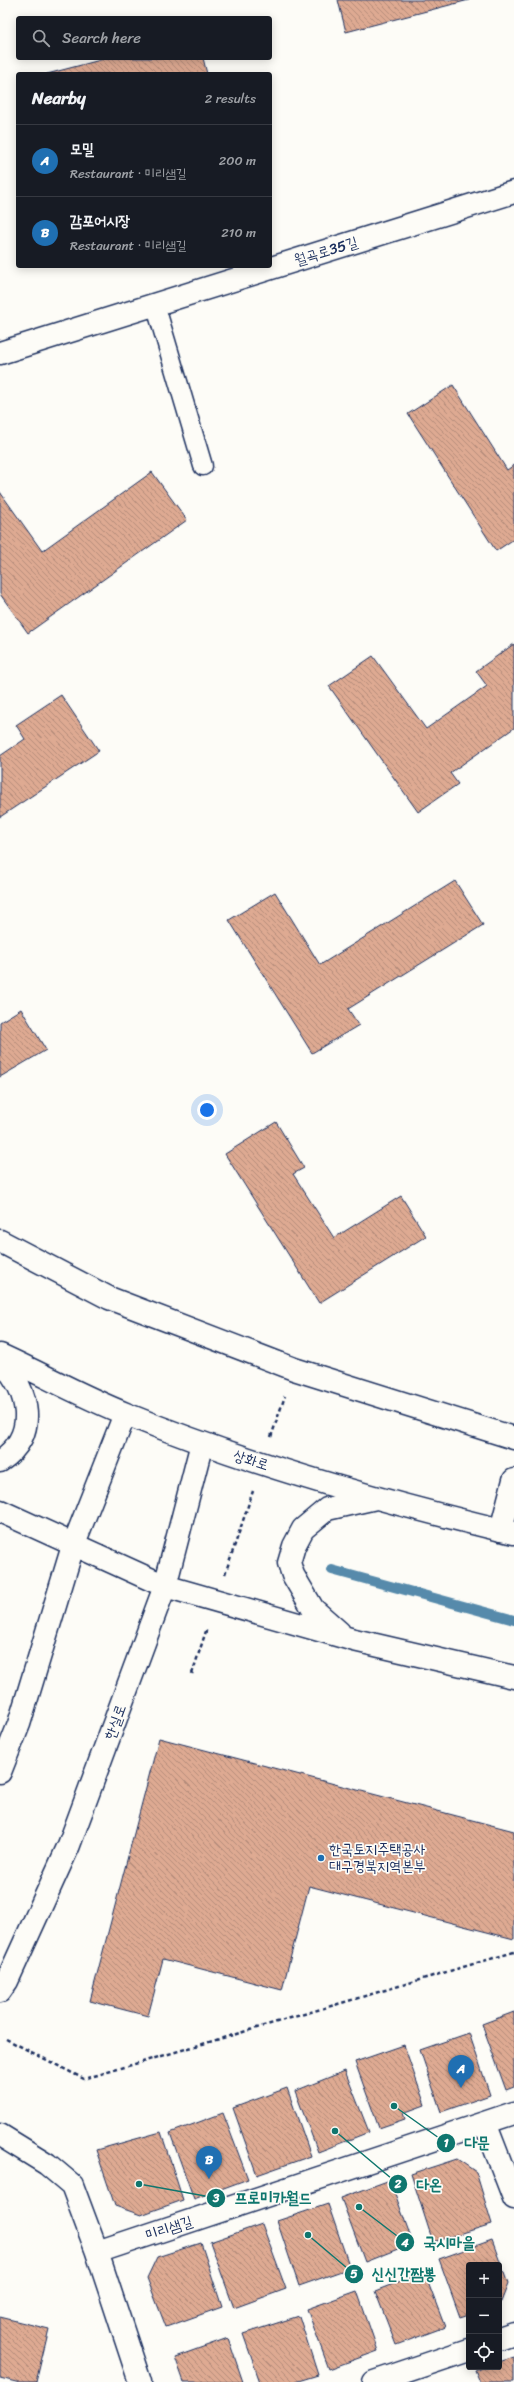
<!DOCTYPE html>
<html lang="en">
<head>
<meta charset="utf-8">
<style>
	:root { --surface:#171b24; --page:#242831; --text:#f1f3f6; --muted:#9ea1a6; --line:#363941; --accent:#1f6fb2 }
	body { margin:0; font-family:Sriracha,"Poor Story",sans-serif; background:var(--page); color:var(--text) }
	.controls { position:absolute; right:12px; bottom:12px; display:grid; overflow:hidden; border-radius:4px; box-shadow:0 2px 10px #0003 }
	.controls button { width:36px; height:36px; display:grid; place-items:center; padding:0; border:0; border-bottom:1px solid var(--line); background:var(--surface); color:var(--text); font:20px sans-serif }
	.you { position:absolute; left:207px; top:1110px; width:14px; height:14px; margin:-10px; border:3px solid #fff; border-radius:50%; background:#1a73e8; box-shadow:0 0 0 6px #1a73e833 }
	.badge { display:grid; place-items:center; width:26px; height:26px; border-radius:50%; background:var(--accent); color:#fff; font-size:13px; font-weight:700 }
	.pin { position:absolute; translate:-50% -33px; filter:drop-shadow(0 1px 2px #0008) }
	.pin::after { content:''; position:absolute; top:21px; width:14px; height:12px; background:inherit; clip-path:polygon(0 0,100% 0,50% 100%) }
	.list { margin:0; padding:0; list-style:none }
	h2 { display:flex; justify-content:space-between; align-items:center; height:52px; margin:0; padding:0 16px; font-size:17px }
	h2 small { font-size:13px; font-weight:400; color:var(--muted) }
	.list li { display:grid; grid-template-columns:26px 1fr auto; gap:12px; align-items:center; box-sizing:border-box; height:72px; padding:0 16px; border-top:1px solid var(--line) }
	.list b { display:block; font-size:15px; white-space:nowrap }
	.list p { margin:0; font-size:13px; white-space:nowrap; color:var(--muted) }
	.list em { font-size:13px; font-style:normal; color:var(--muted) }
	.icon { flex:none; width:22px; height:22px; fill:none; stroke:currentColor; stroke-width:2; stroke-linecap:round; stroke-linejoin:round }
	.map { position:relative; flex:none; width:514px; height:2382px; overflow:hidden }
	.search { position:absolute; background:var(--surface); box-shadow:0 2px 10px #0003; left:16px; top:16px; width:256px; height:44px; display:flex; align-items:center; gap:10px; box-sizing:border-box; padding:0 14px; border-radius:4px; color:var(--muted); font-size:15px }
	.panel { position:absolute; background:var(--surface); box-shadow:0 2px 10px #0003; left:16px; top:72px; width:256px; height:196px; border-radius:4px }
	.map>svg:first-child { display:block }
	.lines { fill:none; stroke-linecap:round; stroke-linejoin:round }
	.stream { stroke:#568aab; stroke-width:10 }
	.building { fill:url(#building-back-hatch); stroke:#1b2f5e }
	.service-casing { stroke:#1b2f5e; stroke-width:21 }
	.minor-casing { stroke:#1b2f5e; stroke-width:25 }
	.secondary-casing { stroke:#1b2f5e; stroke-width:25 }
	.path { stroke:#1b2f5e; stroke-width:2.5; stroke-dasharray:4 3; stroke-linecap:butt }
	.service { stroke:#fdfcf7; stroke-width:18 }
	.minor { stroke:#fdfcf7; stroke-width:22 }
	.secondary { stroke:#fdfcf7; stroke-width:22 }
	.poi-dot { fill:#1f6fb2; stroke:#fdfcf7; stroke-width:1.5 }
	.labels { text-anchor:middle; stroke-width:3.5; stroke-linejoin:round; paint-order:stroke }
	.street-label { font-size:15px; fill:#1b2f5e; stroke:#fdfcf7 }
	.poi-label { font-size:15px; fill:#1b2f5e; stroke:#fdfcf7; text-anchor:start }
	.leader { fill:none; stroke:#0f766e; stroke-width:1.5 }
	.callout-dot { fill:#0f766e; stroke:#fdfcf7; stroke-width:1.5 }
	.mark-label { font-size:12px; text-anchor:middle; font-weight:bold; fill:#fff }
	.callout-label { font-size:16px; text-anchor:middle; font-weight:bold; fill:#0f766e; stroke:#fdfcf7; stroke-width:3.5; stroke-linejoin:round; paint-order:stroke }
</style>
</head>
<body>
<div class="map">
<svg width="514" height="2382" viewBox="0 0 514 2382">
	<defs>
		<pattern id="building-back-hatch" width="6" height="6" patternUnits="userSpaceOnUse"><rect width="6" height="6" fill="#deaa92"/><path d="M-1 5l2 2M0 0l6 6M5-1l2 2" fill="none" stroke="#b38b7a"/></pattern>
	</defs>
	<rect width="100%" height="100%" fill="#fdfcf7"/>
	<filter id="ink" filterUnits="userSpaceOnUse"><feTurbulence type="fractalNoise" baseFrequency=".025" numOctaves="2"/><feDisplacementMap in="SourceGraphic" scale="8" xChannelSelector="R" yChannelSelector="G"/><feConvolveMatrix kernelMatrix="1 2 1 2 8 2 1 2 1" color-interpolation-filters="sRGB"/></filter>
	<g filter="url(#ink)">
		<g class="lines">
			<!-- stream -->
			<path class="stream" d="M 332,1570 L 514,1620"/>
		</g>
		<!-- building -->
		<path class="building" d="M 338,0 L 469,0 L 346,32 Z
			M 108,58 L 203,58 L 207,74 L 47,74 Z
			M 453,385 L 507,470 L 514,465 L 514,539 L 496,551 L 408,414 Z
			M 152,472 L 187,520 L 28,633 L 0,594 L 0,492 L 42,551 Z
			M 514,644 L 514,728 L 450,773 L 458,784 L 418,812 L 329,686 L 373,656 L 426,729 L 487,686 L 476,671 Z
			M 61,695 L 99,751 L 0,817 L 0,756 L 25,739 L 16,725 Z
			M 455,881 L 483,925 L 348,1009 L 359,1025 L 312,1053 L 229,920 L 275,892 L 320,965 Z
			M 21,1009 L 46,1050 L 0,1077 L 0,1022 Z
			M 276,1122 L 304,1168 L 293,1174 L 334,1238 L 401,1196 L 426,1236 L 319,1303 L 225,1154 Z
			M 159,1738 L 514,1831 L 514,1939 L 309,1886 L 282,1990 L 163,1959 L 148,2016 L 90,2001 Z
			M 514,2012 L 514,2087 L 506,2090 L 482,2024 Z
			M 469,2033 L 490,2095 L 441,2112 L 420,2050 Z
			M 404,2045 L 425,2105 L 403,2113 L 405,2119 L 379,2128 L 355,2062 Z
			M 345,2071 L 369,2132 L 318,2152 L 295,2091 Z
			M 287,2088 L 311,2156 L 257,2175 L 233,2108 Z
			M 223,2113 L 248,2179 L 194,2199 L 170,2133 Z
			M 161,2132 L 183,2200 L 141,2215 L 115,2206 L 96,2150 Z
			M 457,2159 L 476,2172 L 492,2224 L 433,2242 L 411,2174 Z
			M 390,2180 L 413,2243 L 365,2262 L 341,2198 Z
			M 328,2204 L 350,2268 L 299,2286 L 277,2221 Z
			M 262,2224 L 286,2289 L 234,2308 L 210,2242 Z
			M 492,2240 L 508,2284 L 501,2302 L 499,2303 L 499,2265 L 469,2265 L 469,2314 L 460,2317 L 439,2259 Z
			M 201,2243 L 222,2307 L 166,2327 L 147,2278 L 157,2257 Z
			M 424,2272 L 445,2327 L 396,2345 L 375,2291 Z
			M 357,2291 L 378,2351 L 329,2369 L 307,2309 Z
			M 299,2316 L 318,2375 L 295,2382 L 260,2382 L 243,2334 Z
			M 0,2317 L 49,2329 L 36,2382 L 16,2382 L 0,2378 Z
			M 228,2338 L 243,2382 L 184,2382 L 175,2357 Z
			M 514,2357 L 514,2382 L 480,2382 L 475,2370 L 483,2367 L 499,2367 L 499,2362 Z"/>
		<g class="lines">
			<!-- service casing -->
			<g class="service-casing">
				<path id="service" d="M 155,304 L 203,466"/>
			</g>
			<!-- minor casing -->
			<g class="minor-casing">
				<path id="minor" d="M 0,353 L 514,192
					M 0,1241 L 109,1298 L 294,1369 L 514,1438
					M 501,1530 L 514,1480
					M 485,2123 L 514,2198
					M 0,2135 L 47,2164 L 72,2185 L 97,2252 L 514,2113
					M 97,2252 L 140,2382
					M 499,2339 L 514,2334
					M 374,2382 L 469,2350"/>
			</g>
			<!-- secondary casing -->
			<g class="secondary-casing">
				<path id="secondary" d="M 0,1355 C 42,1374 83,1397 126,1414 C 251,1465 383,1502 514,1533
					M 0,1360 C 29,1390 40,1435 0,1461
					M 0,1511 L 165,1586 L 354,1640 L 514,1677
					M 339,1632 L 313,1609 L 293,1575 L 289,1563 L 294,1546 L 303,1529 L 327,1509 L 376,1498
					M 0,1772 L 19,1724 L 73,1546 L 125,1414
					M 0,1991 L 7,1981 L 69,1845 L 165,1586 L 202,1443"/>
			</g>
			<!-- path -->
			<path class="path" d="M 271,1437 L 285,1396
				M 225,1574 L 253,1491
				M 192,1674 L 207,1628
				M 6,2039 L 84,2079 L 514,1952"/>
			<!-- service -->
			<use href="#service" class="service"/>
			<!-- minor -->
			<use href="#minor" class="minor"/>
			<!-- secondary -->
			<use href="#secondary" class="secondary"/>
		</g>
	</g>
	<!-- markers -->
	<circle class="poi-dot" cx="321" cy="1858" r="4"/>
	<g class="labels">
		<!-- street labels -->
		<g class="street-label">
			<text transform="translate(326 251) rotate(-17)" y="5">월곡로35길</text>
			<text transform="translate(251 1460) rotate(18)" y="5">상화로</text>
			<text transform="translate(115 1722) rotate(-70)" y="5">한실로</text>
			<text transform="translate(169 2228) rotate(-18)" y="5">미리샘길</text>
		</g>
		<!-- poi labels -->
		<g class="poi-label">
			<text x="329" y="1854">한국토지주택공사<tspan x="329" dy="17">대구경북지역본부</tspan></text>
		</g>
	</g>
	<!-- callouts -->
	<path class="leader" d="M394 2106L446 2143M335 2131L398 2184M139 2184L216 2198M359 2207L405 2242M308 2235L354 2274"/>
	<g class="callout-dot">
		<circle cx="394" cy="2106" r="4"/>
		<circle cx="335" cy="2131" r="4"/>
		<circle cx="139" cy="2184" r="4"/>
		<circle cx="359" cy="2207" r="4"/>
		<circle cx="308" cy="2235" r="4"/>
		<circle cx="446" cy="2143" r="10"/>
		<circle cx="398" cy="2184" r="10"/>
		<circle cx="216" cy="2198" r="10"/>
		<circle cx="405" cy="2242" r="10"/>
		<circle cx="354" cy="2274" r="10"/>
	</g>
	<g class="mark-label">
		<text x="446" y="2147">1</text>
		<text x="398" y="2188">2</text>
		<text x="216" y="2202">3</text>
		<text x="405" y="2247">4</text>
		<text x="354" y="2278">5</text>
	</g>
	<g class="callout-label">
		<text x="477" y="2148">다문</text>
		<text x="429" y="2190">다온</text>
		<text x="273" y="2203">프로미카월드</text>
		<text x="449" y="2248">국시마을</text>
		<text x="404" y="2279">신신간짬뽕</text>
	</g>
</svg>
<div class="controls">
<button>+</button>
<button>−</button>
<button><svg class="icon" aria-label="locate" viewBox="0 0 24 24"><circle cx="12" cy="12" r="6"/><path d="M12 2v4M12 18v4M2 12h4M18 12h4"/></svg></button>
</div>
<div class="you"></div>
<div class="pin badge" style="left:461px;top:2088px">A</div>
<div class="pin badge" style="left:209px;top:2179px">B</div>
<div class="search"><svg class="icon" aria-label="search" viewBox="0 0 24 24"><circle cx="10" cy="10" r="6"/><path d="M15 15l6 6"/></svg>Search here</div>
<section class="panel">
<h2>Nearby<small>2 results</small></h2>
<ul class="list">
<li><span class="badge">A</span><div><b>모밀</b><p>Restaurant · 미리샘길</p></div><em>200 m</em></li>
<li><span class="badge">B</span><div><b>감포어시장</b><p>Restaurant · 미리샘길</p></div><em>210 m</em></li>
</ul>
</section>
</div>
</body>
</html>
